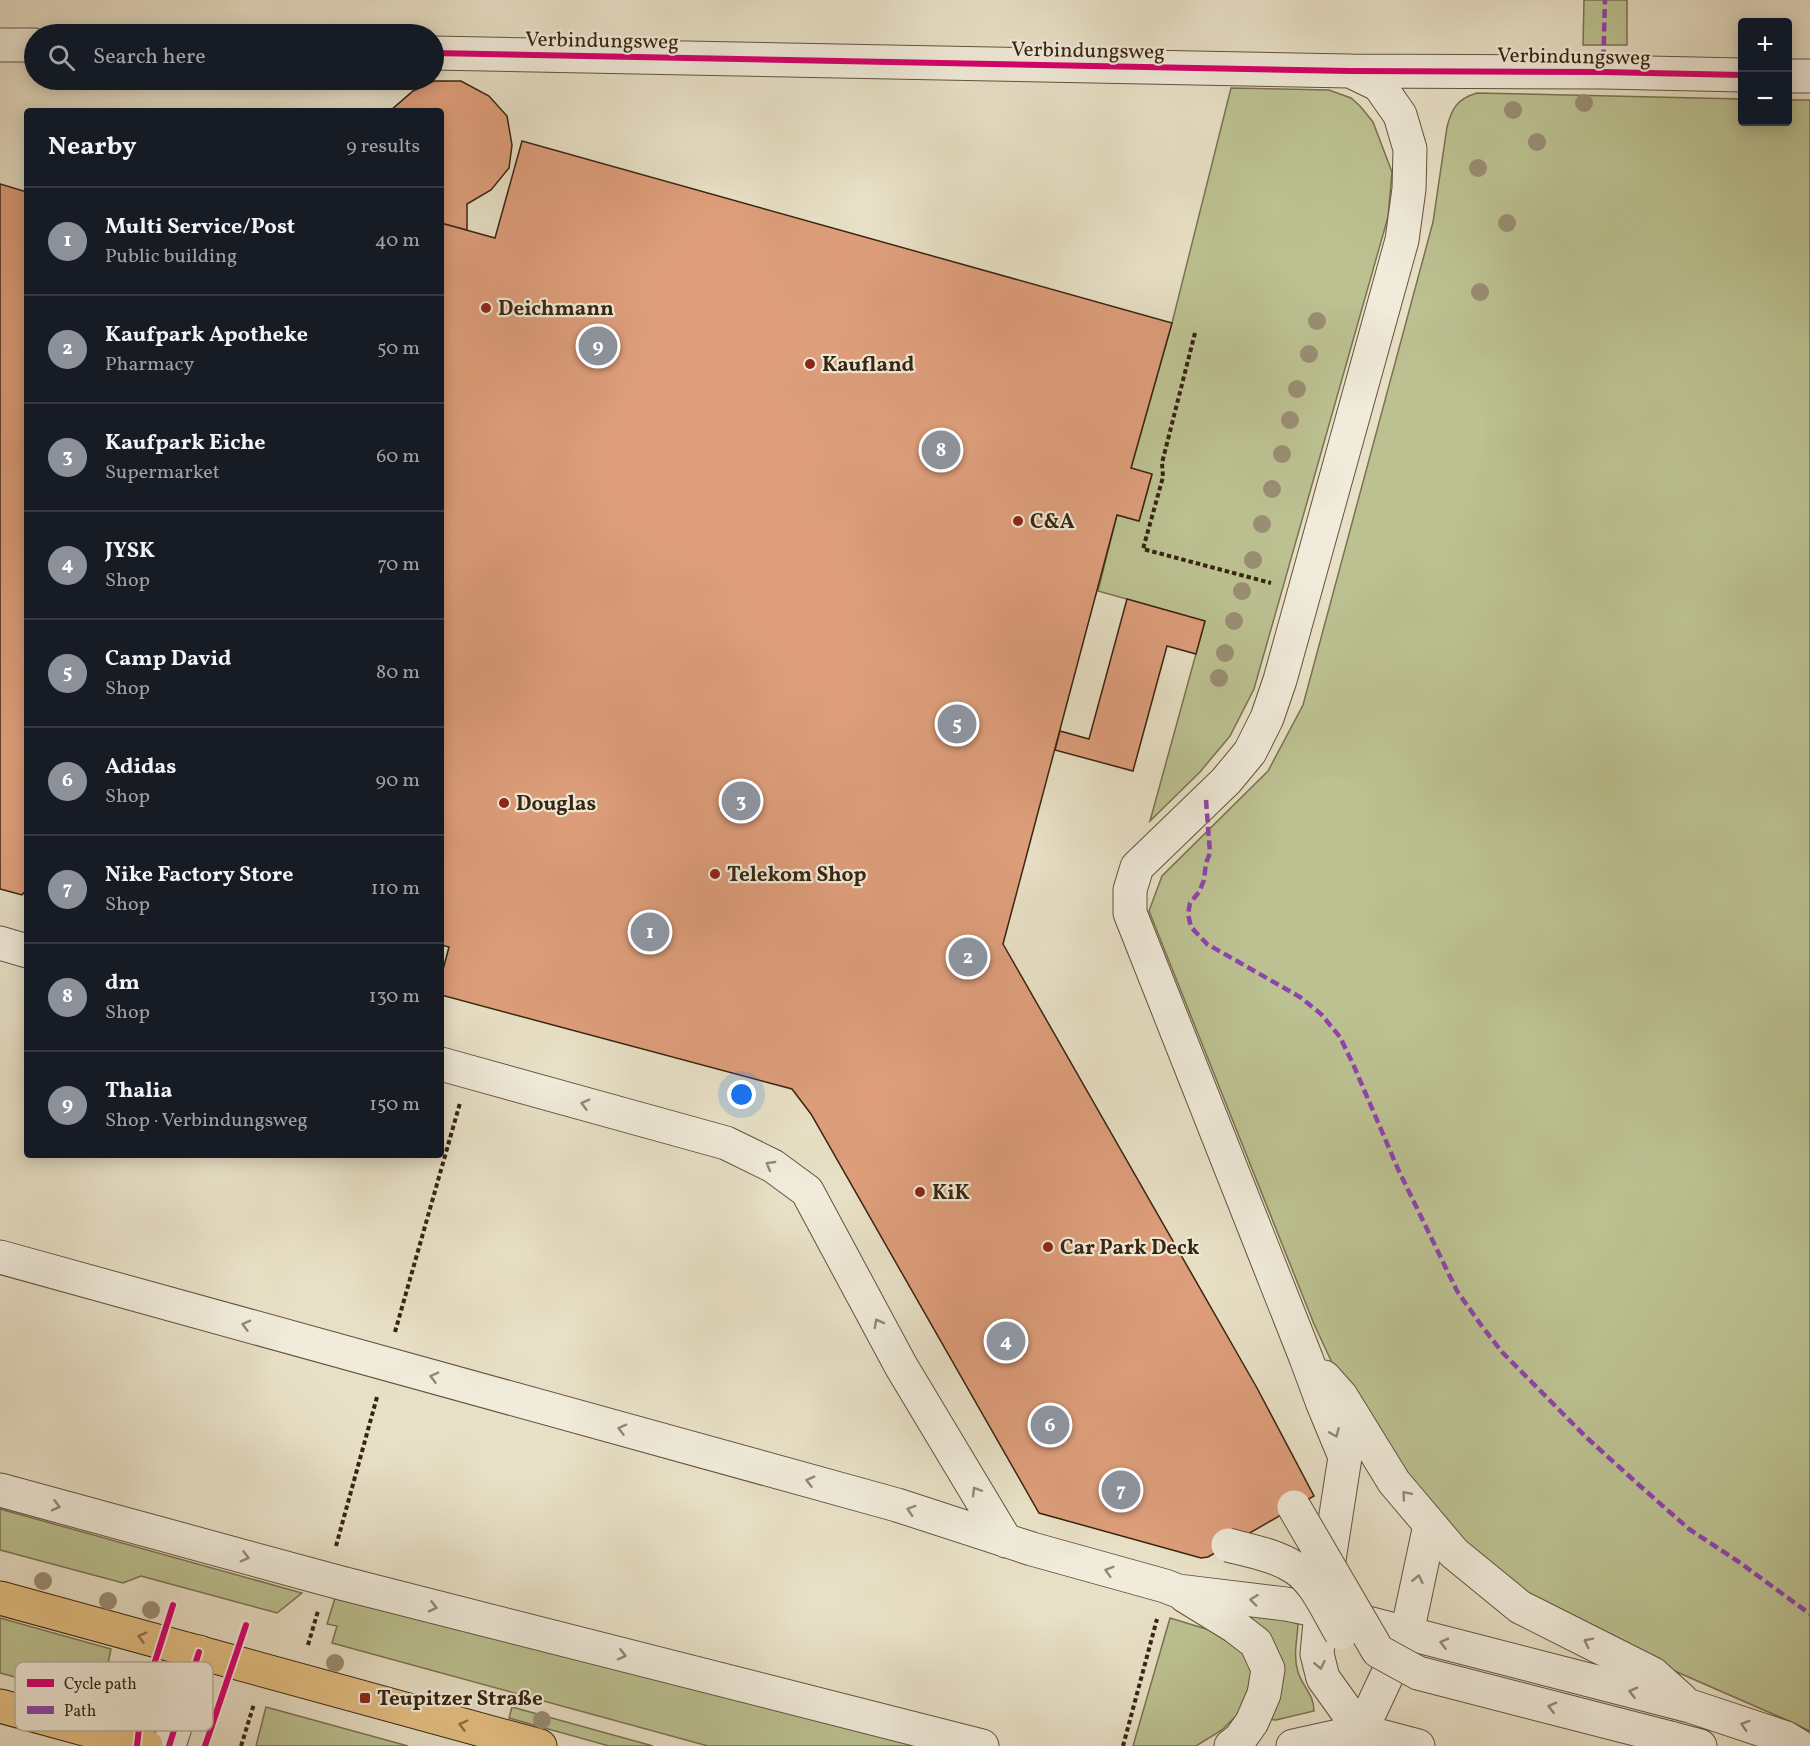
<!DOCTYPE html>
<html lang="en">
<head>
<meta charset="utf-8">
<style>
	:root { --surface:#171b24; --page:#20242c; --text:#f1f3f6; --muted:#9ea1a6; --line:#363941; --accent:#8c9099 }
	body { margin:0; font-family:Vollkorn,serif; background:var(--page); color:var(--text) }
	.controls { position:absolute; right:18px; top:18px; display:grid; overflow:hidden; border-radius:6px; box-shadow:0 3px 15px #0003 }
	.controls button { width:54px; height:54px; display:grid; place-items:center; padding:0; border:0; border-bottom:2px solid var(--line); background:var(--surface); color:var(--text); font:30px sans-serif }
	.you { position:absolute; left:742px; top:1095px; width:21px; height:21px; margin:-15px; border:4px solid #fff; border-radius:50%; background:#1a73e8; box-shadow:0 0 0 9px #1a73e833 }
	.badge { display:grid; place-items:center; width:39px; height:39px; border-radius:50%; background:var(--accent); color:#fff; font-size:20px; font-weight:700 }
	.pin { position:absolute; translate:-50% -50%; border:3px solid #fff; box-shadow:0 2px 6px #0006 }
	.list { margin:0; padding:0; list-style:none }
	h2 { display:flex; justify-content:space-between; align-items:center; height:78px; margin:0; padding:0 24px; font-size:26px }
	h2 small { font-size:20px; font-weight:400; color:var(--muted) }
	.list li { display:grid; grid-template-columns:39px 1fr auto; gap:18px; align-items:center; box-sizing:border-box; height:108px; padding:0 24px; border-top:2px solid var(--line) }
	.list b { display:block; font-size:22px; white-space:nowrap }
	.list p { margin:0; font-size:20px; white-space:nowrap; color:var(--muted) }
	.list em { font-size:20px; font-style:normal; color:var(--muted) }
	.icon { flex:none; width:33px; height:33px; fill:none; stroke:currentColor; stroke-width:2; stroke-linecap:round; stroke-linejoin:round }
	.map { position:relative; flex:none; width:1810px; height:1746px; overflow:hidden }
	.search { position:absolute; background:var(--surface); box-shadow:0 3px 15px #0003; left:24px; top:24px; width:420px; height:66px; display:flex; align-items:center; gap:15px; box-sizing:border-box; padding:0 21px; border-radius:33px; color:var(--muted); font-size:22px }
	.panel { position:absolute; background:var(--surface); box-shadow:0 3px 15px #0003; left:24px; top:108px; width:420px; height:1050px; border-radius:6px }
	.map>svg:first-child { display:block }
	.green { fill:#bcc191; stroke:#7a7250; stroke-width:1.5 }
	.building { fill:#de9e7b; stroke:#372410; stroke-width:1.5 }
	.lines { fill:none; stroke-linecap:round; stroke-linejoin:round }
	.minor-casing { stroke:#63533e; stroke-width:35 }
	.major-casing { stroke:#372410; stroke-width:35 }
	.path { stroke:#372410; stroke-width:4; stroke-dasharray:4.5 3; stroke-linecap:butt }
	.minor { stroke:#f0ebda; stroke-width:33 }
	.major { stroke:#e4c083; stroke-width:33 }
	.minor-bridge-casing { stroke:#63533e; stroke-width:35; stroke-linecap:butt }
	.minor-bridge { stroke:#f0ebda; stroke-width:33 }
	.quiet { stroke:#8e44ad; stroke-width:4.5; stroke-dasharray:9 4.5; stroke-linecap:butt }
	.cycleway-casing { stroke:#f0ebda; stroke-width:10 }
	.cycleway { stroke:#d6006c; stroke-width:6 }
	.tree { fill:#998e74 }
	.oneway { stroke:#948875 }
	.oneway2 { stroke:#8e724a }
	.poi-dot { fill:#8f2418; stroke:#f0ebda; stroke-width:2 }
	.labels { text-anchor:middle; stroke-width:4.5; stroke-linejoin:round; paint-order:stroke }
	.street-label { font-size:21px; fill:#372410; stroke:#f0ebda }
	.poi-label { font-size:21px; font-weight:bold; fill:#372410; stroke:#f0ebda; text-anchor:start }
	.key { fill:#f0ebda; stroke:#b8af9d; stroke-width:1.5 }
	.key-label { font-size:16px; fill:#372410 }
</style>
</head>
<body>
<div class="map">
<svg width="1810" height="1746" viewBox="0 0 1810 1746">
	<rect width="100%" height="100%" fill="#e8e0c6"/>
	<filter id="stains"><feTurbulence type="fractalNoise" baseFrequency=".00333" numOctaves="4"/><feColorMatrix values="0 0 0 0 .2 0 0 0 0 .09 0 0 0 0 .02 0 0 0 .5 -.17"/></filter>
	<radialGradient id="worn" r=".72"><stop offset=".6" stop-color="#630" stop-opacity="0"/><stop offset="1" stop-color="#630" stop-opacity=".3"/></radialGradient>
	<!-- green -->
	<path class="green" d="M 1584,0 L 1627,0 L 1627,45 L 1583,45 Z
		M 1231,88 L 1329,90 L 1351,98 L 1360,106 L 1373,122 L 1392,172 L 1388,217 L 1254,689 L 1230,736 L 1200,772 L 1150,821 L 1205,621 L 1098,591 L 1117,515 L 1139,521 L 1152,475 L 1131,468 L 1172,323 Z
		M 1477,93 L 1742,99 L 1742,122 L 1788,122 L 1788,100 L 1810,100 L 1810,1731 L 1789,1721 L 1654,1662 L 1529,1602 L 1437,1523 L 1340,1380 L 1314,1324 L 1149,911 L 1162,876 L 1268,771 L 1303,705 L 1433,222 L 1447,127 C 1452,108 1457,99 1477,93 Z
		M 0,1509 L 302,1593 L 277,1613 L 141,1576 L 123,1583 L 0,1550 Z
		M 335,1598 L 918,1746 L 708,1746 L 332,1643 L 337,1626 L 327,1624 Z
		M 1230,1614 L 1288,1620 L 1298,1624 C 1297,1640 1293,1657 1298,1672 C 1303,1688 1314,1694 1314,1711 L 1276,1720 L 1263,1719 L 1275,1700 Z
		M 0,1618 L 111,1649 L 100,1700 L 0,1673 Z
		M 1170,1618 L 1226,1635 L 1247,1652 L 1254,1680 L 1238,1714 L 1222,1730 L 1196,1746 L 1133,1746 Z
		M 266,1707 L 408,1746 L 256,1746 Z
		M 512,1707 L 653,1746 L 609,1746 L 509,1718 Z"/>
	<!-- building -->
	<path class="building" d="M 434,81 L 461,81 L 489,96 L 507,116 L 512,145 L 509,168 L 491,190 L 467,204 L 467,230 L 441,223 L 441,111 L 390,111 L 413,91 Z
		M 522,141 L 1172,323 L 1131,468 L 1152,474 L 1139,521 L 1117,515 L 1003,944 L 1257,1388 L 1314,1496 L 1208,1557 L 1201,1558 L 1039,1513 L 811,1114 L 792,1089 L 441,995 L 441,977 L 449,947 L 441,945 L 441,223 L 495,238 Z
		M 0,184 L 27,192 L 27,889 L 22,895 L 0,889 Z
		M 1127,599 L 1205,621 L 1196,654 L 1167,646 L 1133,771 L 1055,750 L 1060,731 L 1089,739 Z"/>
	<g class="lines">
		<!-- minor casing -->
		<g class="minor-casing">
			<path id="minor" d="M 0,45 L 34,45
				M 434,53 L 1350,71 L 1603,72 L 1742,75
				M 1350,71 L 1379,85 L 1400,115 L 1410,149 L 1409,189 L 1402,240 L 1280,680 L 1267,718 L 1250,752 L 1226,781 L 1137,867 L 1130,890 L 1130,913 L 1306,1358 L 1323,1404 L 1345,1457 L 1321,1611 L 1317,1654 L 1323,1678 L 1361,1731 L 1407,1633 L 1430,1525
				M 1788,76 L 1810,76
				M 0,943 L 27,951
				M 441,1064 L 726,1143 L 773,1166 L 807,1191 L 901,1366 L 1006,1541
				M 0,1257 L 897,1505 L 1032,1549 L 1165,1586 L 1178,1591 L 1286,1604 L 1321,1611 L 1690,1706 L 1786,1738 L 1799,1746
				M 1324,1377 L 1341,1396 L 1394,1482 L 1454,1553 L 1520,1607 L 1653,1674 L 1681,1699
				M 0,1490 L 341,1583 L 982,1746
				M 1185,1596 L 1234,1626 L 1256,1643 L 1268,1669 L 1264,1694 L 1252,1722 L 1240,1739 L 1231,1746
				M 1670,1738 L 1700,1746
				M 169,1746 L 199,1652
				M 1293,1746 L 1361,1731 L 1418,1746"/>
		</g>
		<!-- major casing -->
		<g class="major-casing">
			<path id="major" d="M 0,1598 L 540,1746
				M 0,1706 L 146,1746"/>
		</g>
		<!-- path -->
		<path class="path" d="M 1195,333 L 1162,463 L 1163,477 L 1143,549 L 1271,583
			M 395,1332 L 460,1103
			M 336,1546 L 377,1397
			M 308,1645 L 318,1611
			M 110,1700 L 120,1666
			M 241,1746 L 254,1704
			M 1123,1746 L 1157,1619"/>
		<!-- minor -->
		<use href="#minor" class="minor"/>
		<!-- major -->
		<use href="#major" class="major"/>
		<!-- minor-bridge casing -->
		<g class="minor-bridge-casing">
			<path id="minor-bridge" d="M 1294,1507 L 1378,1651 L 1418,1673 L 1670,1738
				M 1228,1545 C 1251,1551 1275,1555 1295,1568 C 1316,1581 1328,1612 1341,1633"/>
		</g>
		<!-- minor-bridge -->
		<use href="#minor-bridge" class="minor-bridge"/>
		<!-- quiet -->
		<path class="quiet" d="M 1603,72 L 1605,0
			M 1206,800 L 1210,853 L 1206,863 L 1204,880 L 1199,892 L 1190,903 L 1188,914 L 1191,927 L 1207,944 L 1300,997 L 1321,1014 L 1340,1037 L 1353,1064 L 1398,1169 L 1457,1291 L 1481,1325 L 1502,1352 L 1586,1437 L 1639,1485 L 1689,1529 L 1739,1562 L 1810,1614"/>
		<!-- cycleway casing -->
		<g class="cycleway-casing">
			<path id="cycleway" d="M 434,53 L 1350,71 L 1603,72 L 1742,75
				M 137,1746 L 142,1702 L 173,1605
				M 169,1746 L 199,1652
				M 205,1746 L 246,1625"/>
		</g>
		<!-- cycleway -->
		<use href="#cycleway" class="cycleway"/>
	</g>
	<!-- trees -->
	<g class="tree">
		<circle cx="1584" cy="103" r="9"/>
		<circle cx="1513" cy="110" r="9"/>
		<circle cx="1537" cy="142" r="9"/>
		<circle cx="1478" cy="168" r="9"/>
		<circle cx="1507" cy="223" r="9"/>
		<circle cx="1480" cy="292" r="9"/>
		<circle cx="1317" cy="321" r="9"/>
		<circle cx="1309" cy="354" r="9"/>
		<circle cx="1297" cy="389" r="9"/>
		<circle cx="1290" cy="420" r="9"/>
		<circle cx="1282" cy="454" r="9"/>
		<circle cx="1272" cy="489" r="9"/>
		<circle cx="1262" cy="524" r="9"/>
		<circle cx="1253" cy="560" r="9"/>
		<circle cx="1242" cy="591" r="9"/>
		<circle cx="1234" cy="621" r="9"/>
		<circle cx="1225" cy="653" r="9"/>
		<circle cx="1219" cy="678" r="9"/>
		<circle cx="43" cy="1581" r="9"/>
		<circle cx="108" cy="1601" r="9"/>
		<circle cx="151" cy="1610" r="9"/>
		<circle cx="335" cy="1663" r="9"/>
		<circle cx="542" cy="1720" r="9"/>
	</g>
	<!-- one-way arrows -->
	<defs><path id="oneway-chevron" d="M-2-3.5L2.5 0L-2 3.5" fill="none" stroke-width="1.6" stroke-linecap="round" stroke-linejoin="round" transform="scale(1.5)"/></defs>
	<g class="oneway">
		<use href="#oneway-chevron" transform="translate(585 1104) rotate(-165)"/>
		<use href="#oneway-chevron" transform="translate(770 1165) rotate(-150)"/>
		<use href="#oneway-chevron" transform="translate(878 1323) rotate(-118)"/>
		<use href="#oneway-chevron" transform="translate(246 1325) rotate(-165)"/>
		<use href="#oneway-chevron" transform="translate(434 1377) rotate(-165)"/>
		<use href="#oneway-chevron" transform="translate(622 1429) rotate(-165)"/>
		<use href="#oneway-chevron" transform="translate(1335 1433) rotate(67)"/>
		<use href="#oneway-chevron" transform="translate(810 1481) rotate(-165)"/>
		<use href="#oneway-chevron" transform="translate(976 1491) rotate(-121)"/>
		<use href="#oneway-chevron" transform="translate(1406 1495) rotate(-130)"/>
		<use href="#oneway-chevron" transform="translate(56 1506) rotate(15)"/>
		<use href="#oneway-chevron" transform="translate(911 1510) rotate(-162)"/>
		<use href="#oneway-chevron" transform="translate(245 1557) rotate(15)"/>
		<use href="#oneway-chevron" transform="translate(1109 1571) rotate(-164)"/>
		<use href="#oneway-chevron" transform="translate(1418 1579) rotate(-78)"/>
		<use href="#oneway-chevron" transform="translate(1254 1600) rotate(-173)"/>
		<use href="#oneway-chevron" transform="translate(433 1607) rotate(14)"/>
		<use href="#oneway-chevron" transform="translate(1588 1642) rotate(-153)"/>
		<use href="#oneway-chevron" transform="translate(1444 1643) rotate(-166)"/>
		<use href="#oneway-chevron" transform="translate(622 1655) rotate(14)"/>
		<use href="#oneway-chevron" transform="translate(1320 1665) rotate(78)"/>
		<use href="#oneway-chevron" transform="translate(1633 1692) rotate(-166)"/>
		<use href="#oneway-chevron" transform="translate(1552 1707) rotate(-166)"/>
		<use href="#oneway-chevron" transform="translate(1745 1725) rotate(-162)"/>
	</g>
	<g class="oneway2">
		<use href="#oneway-chevron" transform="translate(142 1637) rotate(-165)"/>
		<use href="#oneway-chevron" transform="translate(463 1725) rotate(-165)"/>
	</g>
	<!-- markers -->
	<g class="poi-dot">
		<circle cx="486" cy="308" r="6"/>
		<circle cx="810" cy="364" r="6"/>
		<circle cx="1018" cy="521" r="6"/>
		<circle cx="504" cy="803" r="6"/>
		<circle cx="715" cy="874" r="6"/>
		<circle cx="920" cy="1192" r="6"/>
		<circle cx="1048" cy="1247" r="6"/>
		<rect x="359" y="1692" width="12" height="12" rx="3"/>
	</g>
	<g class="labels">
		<!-- street labels -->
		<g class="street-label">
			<text transform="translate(602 40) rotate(1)" y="7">Verbindungsweg</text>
			<text transform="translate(1088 50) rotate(1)" y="7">Verbindungsweg</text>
			<text transform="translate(1574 56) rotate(1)" y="7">Verbindungsweg</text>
		</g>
		<!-- poi labels -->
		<g class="poi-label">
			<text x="498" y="315">Deichmann</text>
			<text x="822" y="371">Kaufland</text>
			<text x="1030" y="528">C&amp;A</text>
			<text x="516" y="810">Douglas</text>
			<text x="727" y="881">Telekom Shop</text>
			<text x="932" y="1199">KiK</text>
			<text x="1060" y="1254">Car Park Deck</text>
			<text x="377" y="1705">Teupitzer Straße</text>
		</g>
	</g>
	<!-- legend -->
	<rect x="15" y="1662" width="198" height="69" rx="9" class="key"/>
	<rect x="27" y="1679" width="27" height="8" fill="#d6006c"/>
	<rect x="27" y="1706" width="27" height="8" fill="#8e44ad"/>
	<g class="key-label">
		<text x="64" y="1689">Cycle path</text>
		<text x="64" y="1716">Path</text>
	</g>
	<rect width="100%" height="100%" filter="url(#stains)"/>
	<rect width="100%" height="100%" fill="url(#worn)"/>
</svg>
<div class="controls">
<button>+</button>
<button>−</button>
</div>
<div class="you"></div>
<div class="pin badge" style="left:650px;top:932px">1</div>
<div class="pin badge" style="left:968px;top:957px">2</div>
<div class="pin badge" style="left:741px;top:801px">3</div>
<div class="pin badge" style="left:1006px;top:1341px">4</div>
<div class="pin badge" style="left:957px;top:724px">5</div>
<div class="pin badge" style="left:1050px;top:1425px">6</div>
<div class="pin badge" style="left:1121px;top:1490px">7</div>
<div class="pin badge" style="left:941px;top:450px">8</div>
<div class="pin badge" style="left:598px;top:346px">9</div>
<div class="search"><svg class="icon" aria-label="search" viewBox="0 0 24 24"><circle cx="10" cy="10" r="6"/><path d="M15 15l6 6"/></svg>Search here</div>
<section class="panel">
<h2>Nearby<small>9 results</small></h2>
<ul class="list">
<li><span class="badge">1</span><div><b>Multi Service/Post</b><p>Public building</p></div><em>40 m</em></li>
<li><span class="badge">2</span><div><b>Kaufpark Apotheke</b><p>Pharmacy</p></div><em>50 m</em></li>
<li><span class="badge">3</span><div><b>Kaufpark Eiche</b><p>Supermarket</p></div><em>60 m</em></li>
<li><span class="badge">4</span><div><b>JYSK</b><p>Shop</p></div><em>70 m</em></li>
<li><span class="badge">5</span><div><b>Camp David</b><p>Shop</p></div><em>80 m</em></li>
<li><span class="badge">6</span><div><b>Adidas</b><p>Shop</p></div><em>90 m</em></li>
<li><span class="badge">7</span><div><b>Nike Factory Store</b><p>Shop</p></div><em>110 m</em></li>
<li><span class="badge">8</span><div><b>dm</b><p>Shop</p></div><em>130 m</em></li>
<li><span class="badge">9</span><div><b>Thalia</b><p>Shop · Verbindungsweg</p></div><em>150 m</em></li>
</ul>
</section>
</div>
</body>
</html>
